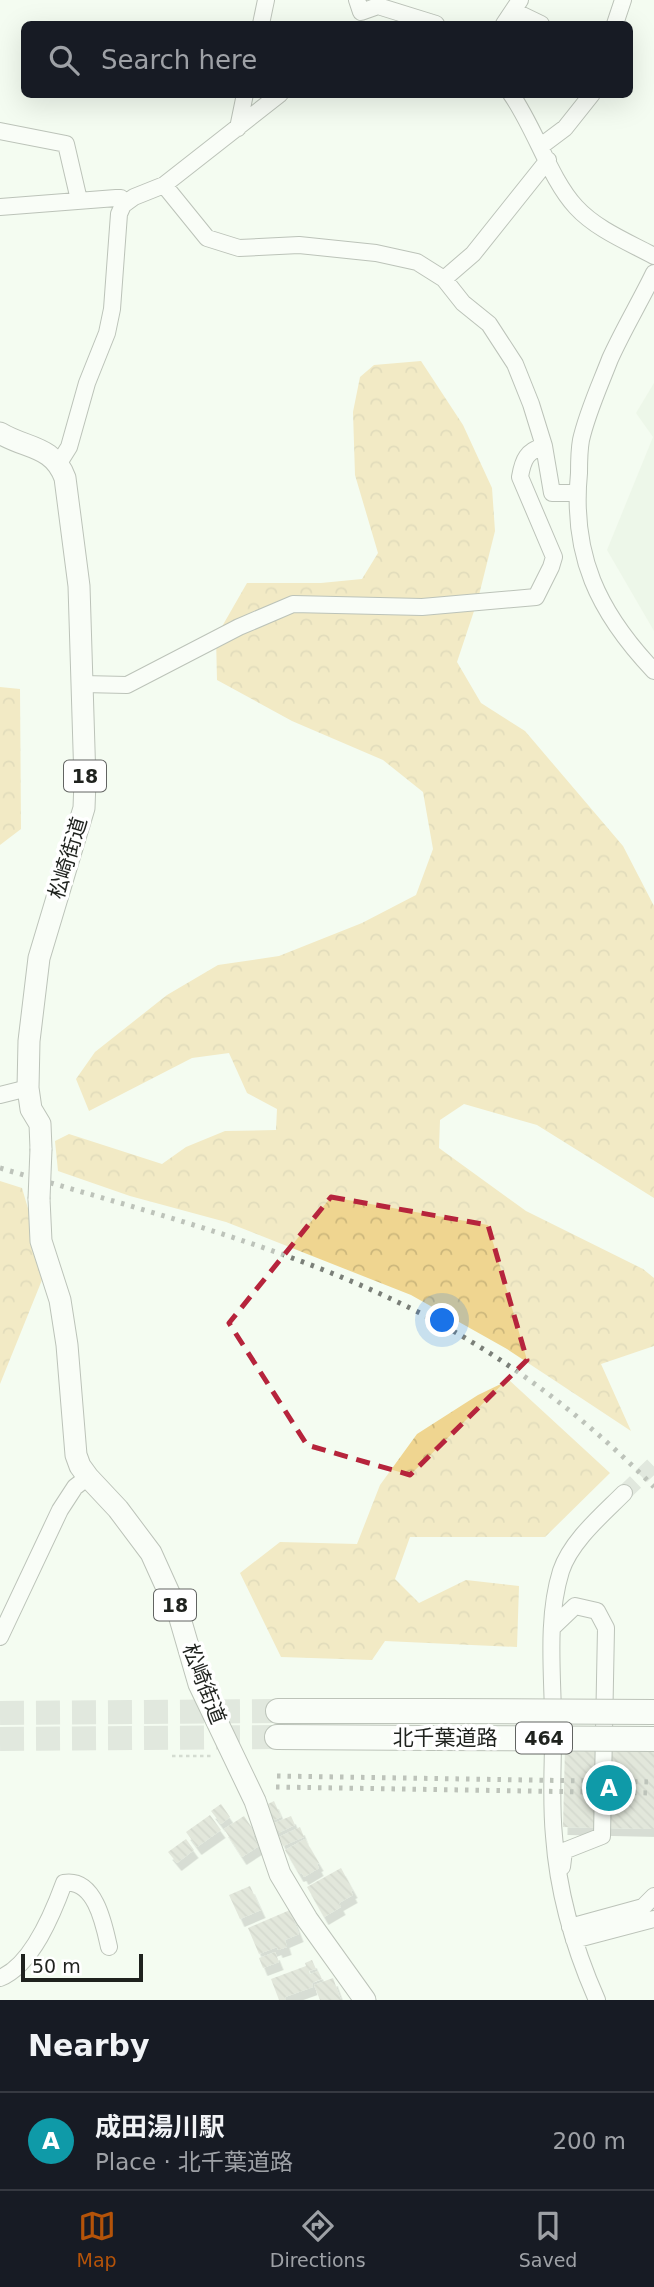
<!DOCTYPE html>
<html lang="en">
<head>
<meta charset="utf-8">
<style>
	:root { --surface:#171b24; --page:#242831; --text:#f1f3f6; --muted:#9ea1a6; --line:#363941; --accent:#b45309 }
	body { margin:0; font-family:"DejaVu Sans","Noto Sans JP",sans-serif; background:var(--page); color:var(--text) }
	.scale { position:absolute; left:21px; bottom:18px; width:122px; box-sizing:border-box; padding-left:7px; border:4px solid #1f221e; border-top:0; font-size:19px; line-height:24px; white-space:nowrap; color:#1f221e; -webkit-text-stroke:5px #fff; paint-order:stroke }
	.you { position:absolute; left:443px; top:1321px; width:24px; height:24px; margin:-18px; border:5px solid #fff; border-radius:50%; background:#1a73e8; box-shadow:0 0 0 10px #1a73e833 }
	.badge { display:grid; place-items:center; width:46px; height:46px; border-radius:50%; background:var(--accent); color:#fff; font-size:23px; font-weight:700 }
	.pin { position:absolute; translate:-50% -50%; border:4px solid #fff; box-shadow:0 2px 7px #0006 }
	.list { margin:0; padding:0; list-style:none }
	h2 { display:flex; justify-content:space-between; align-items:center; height:91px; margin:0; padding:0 28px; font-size:30px }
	h2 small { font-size:23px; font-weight:400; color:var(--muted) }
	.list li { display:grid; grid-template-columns:46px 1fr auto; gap:21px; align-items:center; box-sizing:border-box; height:98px; padding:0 28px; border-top:2px solid var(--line) }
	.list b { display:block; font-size:26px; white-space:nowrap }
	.list p { margin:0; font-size:23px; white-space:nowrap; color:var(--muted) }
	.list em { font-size:23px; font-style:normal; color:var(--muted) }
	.icon { flex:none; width:38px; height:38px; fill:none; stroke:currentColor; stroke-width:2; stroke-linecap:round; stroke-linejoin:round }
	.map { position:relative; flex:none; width:654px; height:2000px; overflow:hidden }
	.search { position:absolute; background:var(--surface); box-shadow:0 7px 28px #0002; left:21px; right:21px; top:21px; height:77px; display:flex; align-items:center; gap:18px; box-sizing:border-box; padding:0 24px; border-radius:10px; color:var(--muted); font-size:26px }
	.sheet { height:189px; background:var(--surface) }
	nav { display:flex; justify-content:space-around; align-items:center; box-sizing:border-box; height:98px; border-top:2px solid var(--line); background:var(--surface); font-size:19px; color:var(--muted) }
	nav a { display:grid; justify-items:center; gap:4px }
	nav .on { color:var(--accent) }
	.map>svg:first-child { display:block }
	.built { fill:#e5f2e0 }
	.forest { fill:url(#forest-crowns) }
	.building { fill:url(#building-back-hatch); filter:url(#shadow) }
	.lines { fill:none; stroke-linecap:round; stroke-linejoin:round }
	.minor-tunnel { stroke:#c9d0c7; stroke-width:16; stroke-dasharray:16 8; stroke-linecap:butt }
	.highway-tunnel { stroke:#c9d0c7; stroke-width:24; stroke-dasharray:24 12; stroke-linecap:butt }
	.minor-casing { stroke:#787f76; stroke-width:18 }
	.major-casing { stroke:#787f76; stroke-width:23 }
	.highway-casing { stroke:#787f76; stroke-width:26 }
	.path { stroke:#aeb5ac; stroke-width:2.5; stroke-dasharray:3.5 3.5; stroke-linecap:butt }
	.minor { stroke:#fff; stroke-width:16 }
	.major { stroke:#fff; stroke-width:21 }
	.highway { stroke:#fff; stroke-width:24 }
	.rail { stroke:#7a7f78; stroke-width:5; stroke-dasharray:3.5 7; stroke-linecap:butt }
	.major-bridge-casing { stroke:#787f76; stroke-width:23; stroke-linecap:butt }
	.highway-bridge-casing { stroke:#787f76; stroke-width:26; stroke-linecap:butt }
	.major-bridge { stroke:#fff; stroke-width:21 }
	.highway-bridge { stroke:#fff; stroke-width:24 }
	.marked { fill:none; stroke:#b6243c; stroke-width:5; stroke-dasharray:14 9; stroke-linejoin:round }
	.labels { text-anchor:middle; stroke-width:7; stroke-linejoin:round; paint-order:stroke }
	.shield { fill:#fff; stroke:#626462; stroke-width:2 }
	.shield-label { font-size:19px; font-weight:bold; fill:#1f221e }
	.street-label { font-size:21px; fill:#1f221e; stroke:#fff }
</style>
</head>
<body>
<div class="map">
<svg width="654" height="2000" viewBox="0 0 654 2000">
	<defs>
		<pattern id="forest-crowns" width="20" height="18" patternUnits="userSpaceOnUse" patternTransform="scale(1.75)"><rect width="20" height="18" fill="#efd590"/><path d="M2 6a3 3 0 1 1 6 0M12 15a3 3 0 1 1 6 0" fill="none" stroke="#ccb77c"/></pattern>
		<pattern id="building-back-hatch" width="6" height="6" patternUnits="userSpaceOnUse" patternTransform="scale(1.75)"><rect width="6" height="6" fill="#cccec2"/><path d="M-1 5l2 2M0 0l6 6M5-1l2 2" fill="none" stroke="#afb1a6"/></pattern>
		<filter id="shadow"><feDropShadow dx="4.5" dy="8" stdDeviation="0" flood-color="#0004"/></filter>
	</defs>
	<rect width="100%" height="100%" fill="#f4fcf1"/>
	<!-- built -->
	<path class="built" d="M 654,383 L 654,631 L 607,550 L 653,437 L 636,413 Z"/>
	<!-- forest -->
	<path class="forest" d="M 421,361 L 463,425 L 492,488 L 495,531 L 478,599 L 457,662 L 481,703 L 525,731 L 623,846 L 654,906 L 654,1198 L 537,1125 L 464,1104 L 440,1120 L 439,1148 L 526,1211 L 643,1269 L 654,1278 L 654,1346 L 601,1364 L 631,1431 L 507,1349 L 411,1295 L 226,1222 L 130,1196 L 58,1171 L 55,1141 L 69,1134 L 162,1164 L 186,1147 L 225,1131 L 276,1130 L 277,1109 L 247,1093 L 229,1053 L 192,1058 L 89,1111 L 76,1079 L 95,1052 L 167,995 L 218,965 L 279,956 L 362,923 L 416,895 L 433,849 L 423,792 L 383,760 L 292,721 L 217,680 L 216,637 L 247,583 L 321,583 L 362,579 L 378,553 L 355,475 L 353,412 L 360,377 L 374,365 Z
		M 0,687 L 20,689 L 21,829 L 0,845 Z
		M 0,1181 L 22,1188 L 46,1270 L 0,1384 Z
		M 509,1380 L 610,1473 L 545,1537 L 410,1537 L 395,1579 L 419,1603 L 466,1580 L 519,1586 L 517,1647 L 385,1641 L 372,1660 L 281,1657 L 240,1573 L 280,1542 L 357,1544 L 380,1485 L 417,1434 L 478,1395 Z"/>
	<!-- building -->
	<path class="building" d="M 565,1748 L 654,1749 L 654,1829 L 563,1827 Z
		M 274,1801 L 281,1817 L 272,1821 L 266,1805 Z
		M 221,1804 L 230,1817 L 221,1824 L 211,1811 Z
		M 210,1815 L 221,1830 L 197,1847 L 186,1832 Z
		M 244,1816 L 256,1834 L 253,1836 L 259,1846 L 242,1857 L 224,1829 Z
		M 291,1816 L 295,1825 L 276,1834 L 272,1824 Z
		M 300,1827 L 304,1837 L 283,1846 L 279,1837 Z
		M 186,1839 L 194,1850 L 177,1863 L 168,1852 Z
		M 305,1839 L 319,1863 L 317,1864 L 319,1868 L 304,1877 L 302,1873 L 299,1874 L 285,1850 Z
		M 341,1868 L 353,1890 L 351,1891 L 353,1895 L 339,1903 L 341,1907 L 324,1917 L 307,1887 Z
		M 250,1886 L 261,1910 L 240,1919 L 229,1895 Z
		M 290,1910 L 299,1934 L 285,1940 L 287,1947 L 278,1950 L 277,1947 L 259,1954 L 248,1928 Z
		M 275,1952 L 279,1962 L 263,1968 L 259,1958 Z
		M 312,1960 L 316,1969 L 309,1971 L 310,1974 L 318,1971 L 322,1979 L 312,1983 L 313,1987 L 285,1997 L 286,2000 L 279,2000 L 271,1979 L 306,1966 L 305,1963 Z
		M 333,1978 L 341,2000 L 320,2000 L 314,1985 Z"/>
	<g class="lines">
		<!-- minor-tunnel -->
		<path class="minor-tunnel" d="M 624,1493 L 654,1464"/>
		<!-- highway-tunnel -->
		<path class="highway-tunnel" d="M 0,1713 L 278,1711
			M 0,1739 L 277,1737"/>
		<!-- minor casing -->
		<g class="minor-casing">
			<path id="minor" d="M 357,0 L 361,12 L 378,6 L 436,24
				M 514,11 L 541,24
				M 261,24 L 266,0
				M 504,24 L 520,0
				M 615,24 L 623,0
				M 511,94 C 535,128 550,179 576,207 C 596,229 628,242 654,256
				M 238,128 L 245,94
				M 0,131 L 66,144 L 79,200
				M 541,146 L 565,128 L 592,94
				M 164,185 L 207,238 L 239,248 L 299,245 L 376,253 L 417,262 L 444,279 L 463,303 L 489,324 L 515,364 L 531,404 L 544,446 L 552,493 L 577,493
				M 0,207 L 116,198 L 121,198 L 126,203
				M 654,273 C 640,302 623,330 610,359 C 600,385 587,413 581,440 C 579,451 579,462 579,473 C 571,555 598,612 654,671
				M 444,279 L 473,254 L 548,160
				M 59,463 L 69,447 L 87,383 L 107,333 L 112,309 L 119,214 L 123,205 L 134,197 L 164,185 L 280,94
				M 83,684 L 127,685 L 239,627 L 293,604 L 422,607 L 536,597 L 551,567 L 554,557 L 520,477 C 523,459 527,451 544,446
				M 0,1095 L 28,1088
				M 553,1627 L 575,1606 L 597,1611 L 606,1628 L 602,1836 L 564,1851 L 562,1867
				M 0,1637 L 60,1510 L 75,1487 L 88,1477
				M 570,1927 L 643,1907 L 654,1896
				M 574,1940 L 654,1919
				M 0,1978 C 32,1965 53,1913 64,1883 C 95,1878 104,1924 109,1947
				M 597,2000 C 574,1948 558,1893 554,1836 C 550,1796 554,1755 553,1714 C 552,1667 547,1616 561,1571 C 571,1541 602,1515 624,1493"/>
		</g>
		<!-- major casing -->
		<g class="major-casing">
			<path id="major" d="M 0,433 C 26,449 53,445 65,478 L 79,586 L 85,781 L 84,808 L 39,958 L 29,1041 L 28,1088 L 31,1109 L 40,1124 L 41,1149
				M 39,1199 L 41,1241 L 60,1300 L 67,1345 L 76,1455 L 80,1466 L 88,1477 L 118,1509 L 151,1553 L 179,1615 L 199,1684 L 255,1801 L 280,1874 L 307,1919 L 365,2000"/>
		</g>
		<!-- highway casing -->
		<g class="highway-casing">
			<path id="highway" d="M 278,1711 L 435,1711
				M 277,1737 L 434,1738"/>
		</g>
		<!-- path -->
		<path class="path" d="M 172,1756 L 214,1756"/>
		<!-- minor -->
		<use href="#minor" class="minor"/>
		<!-- major -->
		<use href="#major" class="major"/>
		<!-- highway -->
		<use href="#highway" class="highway"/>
		<!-- rail -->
		<path class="rail" d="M 0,1168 C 140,1210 285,1245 416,1311 C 505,1356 585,1417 654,1487
			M 277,1776 L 654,1782
			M 276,1787 L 654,1793"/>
		<!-- major-bridge casing -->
		<g class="major-bridge-casing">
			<path id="major-bridge" d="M 39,1199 L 41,1149"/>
		</g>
		<!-- highway-bridge casing -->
		<g class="highway-bridge-casing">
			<path id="highway-bridge" d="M 435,1711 L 654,1712
				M 434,1738 L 654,1739"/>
		</g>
		<!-- major-bridge -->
		<use href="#major-bridge" class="major-bridge"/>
		<!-- highway-bridge -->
		<use href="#highway-bridge" class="highway-bridge"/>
	</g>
	<!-- marked area -->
	<path d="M0 0H654V2000H0ZM 331,1197 L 488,1225 L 527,1360 L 410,1475 L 307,1445 L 229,1323 Z" fill="#f4fcf1" fill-opacity=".55" fill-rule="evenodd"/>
	<path class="marked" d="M 331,1197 L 488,1225 L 527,1360 L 410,1475 L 307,1445 L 229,1323 Z"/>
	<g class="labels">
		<!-- shield labels -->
		<g class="shield">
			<rect x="64" y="760.5" width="42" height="31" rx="5"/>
			<rect x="154" y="1589.5" width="42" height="31" rx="5"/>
			<rect x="516" y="1722.5" width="56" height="31" rx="5"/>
		</g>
		<g class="shield-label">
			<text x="85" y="783">18</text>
			<text x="175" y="1612">18</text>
			<text x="544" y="1745">464</text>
		</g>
		<!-- street labels -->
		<g class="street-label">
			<text transform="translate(68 858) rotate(-73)" y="7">松崎街道</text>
			<text transform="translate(204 1684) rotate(69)" y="7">松崎街道</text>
			<text x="445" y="1745">北千葉道路</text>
		</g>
	</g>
</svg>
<div class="scale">50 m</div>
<div class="you"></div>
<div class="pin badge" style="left:609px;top:1788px;background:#0f9aa8">A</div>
<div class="search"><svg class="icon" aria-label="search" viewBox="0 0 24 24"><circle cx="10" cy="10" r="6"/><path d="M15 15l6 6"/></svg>Search here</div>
</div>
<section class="sheet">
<h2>Nearby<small></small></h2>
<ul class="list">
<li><span class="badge" style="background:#0f9aa8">A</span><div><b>成田湯川駅</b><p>Place · 北千葉道路</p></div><em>200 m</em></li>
</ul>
</section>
<nav>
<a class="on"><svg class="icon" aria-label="map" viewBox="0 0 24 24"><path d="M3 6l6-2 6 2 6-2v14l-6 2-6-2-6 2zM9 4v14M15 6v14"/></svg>Map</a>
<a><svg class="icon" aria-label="directions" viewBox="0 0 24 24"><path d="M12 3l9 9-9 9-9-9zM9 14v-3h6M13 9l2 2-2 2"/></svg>Directions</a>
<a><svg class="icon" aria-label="saved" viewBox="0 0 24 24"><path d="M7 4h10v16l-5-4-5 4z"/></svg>Saved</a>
</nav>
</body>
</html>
